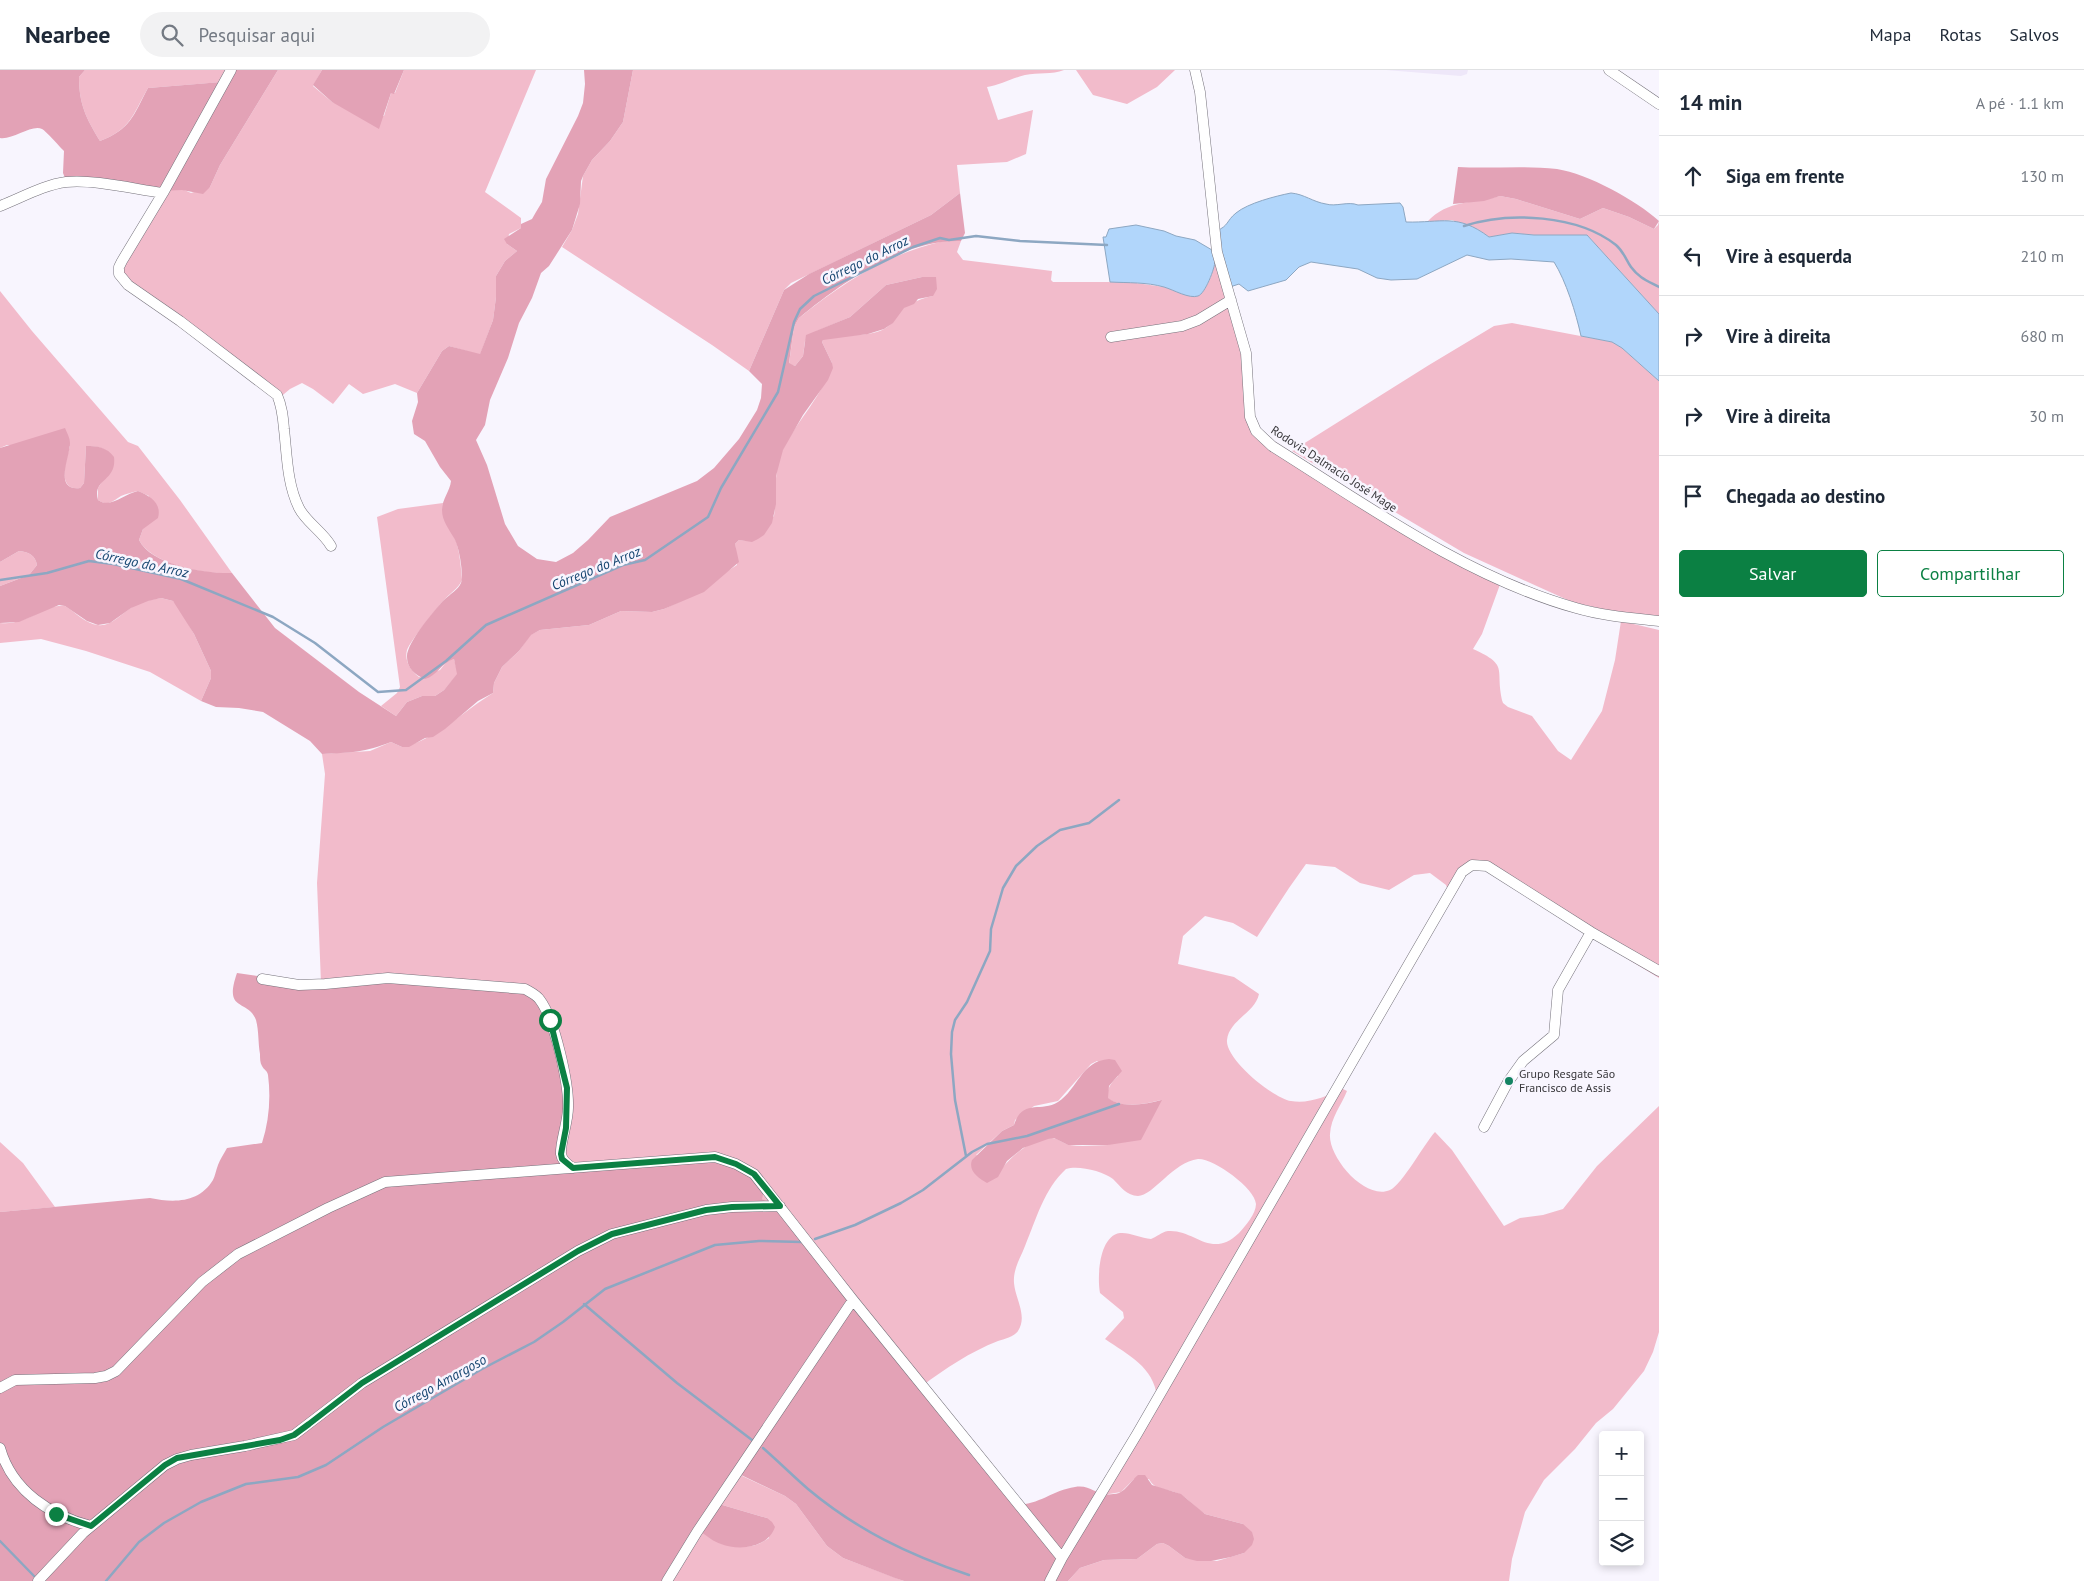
<!DOCTYPE html>
<html lang="pt">
<head>
<meta charset="utf-8">
<style>
	:root { --surface:#fff; --page:#f2f2f3; --text:#1f2937; --muted:#747a83; --line:#e0e1e3; --accent:#0b8043 }
	body { margin:0; font-family:"PT Sans",sans-serif; background:var(--page); color:var(--text) }
	.controls { position:absolute; right:15px; bottom:15px; display:grid; overflow:hidden; border-radius:5px; box-shadow:0 2px 8px #0003 }
	.controls button { width:45px; height:45px; display:grid; place-items:center; padding:0; border:0; border-bottom:1px solid var(--line); background:var(--surface); color:var(--text); font:25px sans-serif }
	.stop { position:absolute; width:15px; height:15px; margin:-11px; border:4px solid #0b8043; border-radius:50%; background:#fff }
	.stop.end { background:#0b8043; border-color:#fff; box-shadow:0 1px 5px #0008 }
	.list { margin:0; padding:0; list-style:none }
	h2 { display:flex; justify-content:space-between; align-items:center; height:65px; margin:0; padding:0 20px; font-size:21px }
	h2 small { font-size:16px; font-weight:400; color:var(--muted) }
	.list li { display:grid; grid-template-columns:32px 1fr auto; gap:15px; align-items:center; box-sizing:border-box; height:80px; padding:0 20px; border-top:1px solid var(--line) }
	.list b { display:block; font-size:19px; white-space:nowrap }
	.list em { font-size:16px; font-style:normal; color:var(--muted) }
	.actions { display:flex; gap:10px; padding:15px 20px }
	.actions a { flex:1; padding:11px 0; border:1px solid var(--accent); border-radius:5px; text-align:center; font-size:18px; color:var(--accent) }
	.actions .main { background:var(--accent); color:#fff }
	.icon { flex:none; width:28px; height:28px; fill:none; stroke:currentColor; stroke-width:2; stroke-linecap:round; stroke-linejoin:round }
	.map { position:relative; flex:none; width:1659px; height:1511px; overflow:hidden }
	header { display:flex; align-items:center; gap:30px; box-sizing:border-box; height:70px; padding:0 25px; background:var(--surface); border-bottom:1px solid var(--line) }
	header strong { font-size:24px }
	nav { display:flex; gap:28px; margin-inline-start:auto; font-size:18px }
	.search { width:350px; height:45px; background:var(--page); display:flex; align-items:center; gap:12px; box-sizing:border-box; padding:0 18px; border-radius:28px; color:var(--muted); font-size:19px }
	main { display:flex }
	aside { flex:1; background:var(--surface) }
	.map>svg:first-child { display:block }
	.built { fill:#eee7f9 }
	.green { fill:#f2bbcb; fill-rule:evenodd }
	.forest { fill:#e3a2b6 }
	.water { fill:#b1d6fb; stroke:#8da7c2 }
	.lines { fill:none; stroke-linecap:round; stroke-linejoin:round }
	.stream { stroke:#8da7c2; stroke-width:2.5 }
	.minor-casing { stroke:#75727b; stroke-width:11 }
	.minor { stroke:#fff; stroke-width:10 }
	.route { stroke:#0b8043; stroke-width:6 }
	.poi-dot { fill:#148462; stroke:#f8f5fe; stroke-width:2 }
	.labels { text-anchor:middle; stroke-width:5; stroke-linejoin:round; paint-order:stroke }
	.street-label { font-size:12px; fill:#39383c; stroke:#f8f5fe }
	.poi-label { font-size:12px; fill:#39383c; stroke:#f8f5fe; text-anchor:start }
	.water-label { font-size:14px; font-style:italic; fill:#164671; stroke:#f8f5fe }
</style>
</head>
<body>
<header>
<strong>Nearbee</strong>
<div class="search"><svg class="icon" aria-label="search" viewBox="0 0 24 24"><circle cx="10" cy="10" r="6"/><path d="M15 15l6 6"/></svg>Pesquisar aqui</div>
<nav><a>Mapa</a><a>Rotas</a><a>Salvos</a></nav>
</header>
<main>
<div class="map">
<svg width="1659" height="1511" viewBox="0 0 1659 1511">
	<rect width="100%" height="100%" fill="#f8f5fe"/>
	<!-- built -->
	<path class="built" d="M 1386,0 L 1468,0 L 1467,4 L 1461,6 Z"/>
	<!-- green -->
	<path class="green" d="M 85,0 L 225,0 L 222,12 L 148,18 C 132,46 131,59 100,71 C 86,48 79,34 79,7 Z
		M 278,0 L 322,0 L 313,16 L 332,32 L 384,46 L 391,23 L 395,23 L 404,0 L 536,0 L 485,122 L 521,148 L 521,158 L 509,164 L 507,174 L 517,181 L 505,191 L 496,206 L 496,227 L 493,250 L 480,285 L 449,276 L 442,281 L 417,323 L 395,314 L 363,324 L 349,314 L 333,334 L 313,319 L 302,313 L 290,319 L 278,329 L 121,214 L 121,188 L 160,121 L 182,119 L 191,123 L 210,117 L 220,95 Z
		M 633,0 L 1064,0 C 1052,5 1038,2 1025,5 C 1012,8 1000,15 987,17 L 998,50 L 1033,40 L 1026,84 L 1007,92 L 957,95 L 960,123 L 931,145 L 791,213 L 784,220 L 749,301 L 712,275 L 562,177 L 572,160 L 578,144 L 583,106 L 592,90 L 610,71 L 623,52 Z
		M 1076,0 L 1175,0 L 1157,17 L 1127,34 L 1093,25 Z
		M 1500,126 L 1516,129 L 1580,149 L 1603,138 L 1629,147 L 1654,159 L 1658,155 L 1659,151 L 1659,244 L 1587,165 L 1534,165 L 1512,163 L 1489,167 L 1479,160 L 1452,150 L 1427,152 C 1449,129 1472,134 1500,126 Z
		M 944,171 L 961,171 L 957,182 L 963,190 L 1052,201 L 1051,210 L 1053,212 L 1129,212 L 1164,217 L 1197,226 C 1208,220 1213,202 1215,190 L 1240,279 L 1252,357 L 1441,478 L 1502,509 L 1482,564 L 1473,579 C 1511,596 1494,599 1503,633 L 1508,637 L 1532,646 L 1558,681 L 1571,690 L 1602,641 L 1615,590 L 1621,551 L 1659,560 L 1659,908 L 1588,865 L 1487,800 L 1468,800 L 1451,828 L 1446,815 L 1430,803 L 1414,805 L 1389,820 L 1360,813 L 1335,797 L 1306,794 L 1289,818 L 1257,867 L 1233,853 L 1205,846 L 1183,866 L 1178,894 L 1234,907 L 1259,924 C 1255,943 1229,950 1227,970 C 1225,989 1274,1029 1291,1031 C 1308,1034 1327,1027 1341,1018 L 1347,1021 C 1341,1036 1331,1047 1330,1064 C 1328,1087 1365,1131 1390,1120 C 1402,1115 1424,1074 1435,1062 L 1452,1080 L 1504,1156 L 1520,1148 L 1543,1145 L 1563,1139 L 1597,1096 L 1659,1036 L 1659,1262 L 1653,1282 L 1644,1301 L 1613,1339 L 1596,1353 L 1575,1379 L 1544,1410 L 1525,1442 L 1512,1489 L 1509,1511 L 1068,1511 L 1080,1498 L 1104,1490 L 1137,1489 L 1157,1474 L 1163,1473 L 1169,1476 L 1185,1488 L 1217,1491 L 1244,1483 L 1243,1454 L 1205,1444 C 1195,1438 1189,1428 1177,1423 C 1166,1418 1155,1421 1149,1409 L 1134,1409 L 1121,1422 L 1103,1425 L 1157,1327 C 1154,1297 1128,1285 1105,1269 L 1124,1248 L 1123,1242 L 1100,1223 C 1097,1207 1099,1166 1120,1163 C 1129,1162 1141,1168 1151,1169 C 1157,1167 1161,1162 1168,1161 C 1195,1159 1211,1190 1239,1163 C 1245,1156 1256,1144 1256,1134 C 1255,1118 1213,1088 1198,1089 C 1173,1092 1153,1126 1138,1126 C 1127,1126 1120,1116 1113,1109 C 1103,1101 1078,1095 1066,1099 C 1044,1119 1036,1150 1025,1176 C 1020,1189 1013,1199 1014,1213 C 1015,1228 1028,1246 1018,1261 C 1014,1267 1004,1269 998,1271 C 970,1282 946,1298 922,1316 L 762,1129 L 749,1097 L 735,1088 L 578,1101 L 321,913 L 317,813 L 325,704 L 322,684 L 370,681 L 391,672 L 402,677 C 438,669 462,642 493,623 L 494,613 L 502,597 L 519,581 L 530,565 L 540,560 L 589,555 L 621,541 L 652,542 L 664,539 L 681,531 L 737,495 L 735,474 L 739,470 L 749,471 L 774,446 C 777,424 773,401 782,381 C 797,350 824,325 832,293 L 822,272 L 823,269 C 837,262 866,269 884,259 C 891,255 896,249 899,242 C 904,235 925,227 933,226 L 922,207 L 886,215 L 850,247 L 817,261 L 805,271 L 803,286 L 795,296 L 789,294 L 794,257 L 799,248 C 842,213 889,183 944,171 ZM 1097,991 L 1118,1006 C 1111,1013 1107,1018 1107,1028 C 1123,1039 1144,1034 1161,1030 L 1108,1075 C 1096,1075 1082,1077 1070,1075 C 1063,1074 1058,1068 1052,1068 C 1033,1068 1015,1083 1003,1097 L 976,1085 L 1002,1061 L 1014,1055 L 1015,1050 L 1034,1036 L 1058,1031 L 1091,994 Z
		M 0,221 L 32,261 L 128,372 L 138,376 L 180,430 L 232,503 C 206,505 152,495 139,470 L 143,459 L 149,426 L 138,421 C 132,422 126,424 121,426 C 113,431 108,437 98,430 L 98,418 L 114,393 C 112,379 99,376 86,376 L 84,413 L 80,418 C 56,421 66,390 70,376 L 7,375 L 0,378 Z
		M 1512,253 L 1612,272 L 1622,278 L 1659,311 L 1659,552 L 1572,532 L 1464,483 L 1292,381 L 1429,295 L 1494,256 Z
		M 443,433 C 440,450 453,459 457,474 C 460,486 461,498 462,510 C 458,519 450,523 444,530 C 436,539 411,570 407,580 C 404,591 411,601 419,607 L 440,600 L 448,590 L 454,589 L 458,604 L 444,620 L 435,626 L 422,626 L 407,632 L 396,646 L 381,636 L 397,623 L 400,617 L 377,447 L 398,439 Z
		M 19,481 C 29,482 35,485 37,495 L 29,505 L 0,516 L 0,492 Z
		M 161,528 L 173,531 L 178,536 L 194,564 L 211,601 L 211,608 L 201,631 L 150,602 L 86,581 L 41,569 L 0,573 L 0,553 C 28,556 43,534 65,536 C 75,542 86,554 98,555 C 111,557 122,543 132,537 C 140,532 152,529 161,528 Z
		M 0,1072 L 23,1093 L 55,1137 L 0,1142 Z
		M 738,1404 L 785,1426 L 796,1434 L 827,1476 L 843,1488 L 904,1511 L 669,1511 L 701,1461 C 726,1472 744,1486 769,1468 L 767,1448 L 719,1434 Z"/>
	<!-- forest -->
	<path class="forest" d="M 0,0 L 85,0 L 79,7 C 79,34 86,48 100,71 C 131,59 133,46 148,18 L 221,12 L 225,0 L 278,0 L 220,95 L 210,117 L 203,124 L 182,120 L 160,121 L 65,108 L 63,103 L 64,81 C 60,77 46,61 42,59 C 32,54 13,70 0,68 Z
		M 322,0 L 404,0 L 394,24 L 391,23 L 379,59 L 332,32 L 313,15 Z
		M 584,0 L 633,0 L 623,52 L 610,71 L 592,90 L 583,106 L 581,111 L 580,134 L 572,160 L 549,196 L 541,203 L 532,228 L 519,253 L 508,288 L 490,330 L 485,355 L 476,370 L 487,395 L 505,454 L 518,476 L 537,489 L 556,492 L 573,483 L 588,470 L 610,447 L 697,411 L 714,398 L 739,369 L 757,340 L 761,328 L 762,314 L 749,301 L 784,220 L 809,204 L 931,145 L 960,123 L 965,163 L 961,171 C 904,169 841,213 799,248 L 794,257 L 789,293 L 795,296 L 803,286 L 806,265 L 850,247 L 886,215 L 922,207 L 936,207 L 937,219 L 933,226 L 918,229 L 914,234 L 904,238 L 893,253 L 884,259 L 868,264 L 823,270 L 822,272 L 832,293 L 833,298 L 828,310 L 803,345 L 783,380 L 776,406 L 776,434 L 772,453 L 764,465 L 758,469 L 752,472 L 739,470 L 735,474 L 739,492 L 704,522 L 664,539 L 652,542 L 621,541 L 589,555 L 540,560 L 531,565 L 519,581 L 502,597 L 494,613 L 493,623 L 478,631 L 445,659 L 433,667 L 425,668 L 409,677 L 402,677 L 391,672 C 366,682 349,683 322,684 L 310,671 L 263,642 L 239,638 L 216,637 L 201,631 L 211,608 L 211,601 L 194,564 L 173,531 L 161,528 L 148,531 L 131,538 L 110,553 L 98,555 L 87,551 L 65,536 L 59,535 L 19,552 L 0,553 L 0,516 L 29,505 L 37,495 C 35,485 29,482 19,481 L 0,492 L 0,378 L 65,358 C 67,363 70,368 70,373 C 70,387 53,421 80,418 L 84,413 L 86,376 C 97,376 107,377 114,387 C 117,412 92,408 98,430 C 110,439 124,424 138,421 C 150,426 162,433 158,448 L 143,459 L 139,470 C 151,495 207,504 232,503 L 275,558 L 359,622 L 396,646 L 407,632 L 422,626 L 435,626 L 444,620 L 457,604 L 454,589 C 442,592 437,606 425,609 C 415,605 407,598 407,587 C 406,574 435,539 445,529 C 450,524 458,520 461,513 C 464,504 459,476 454,468 C 449,459 442,451 442,440 C 442,429 450,421 451,411 L 440,397 L 425,371 L 414,364 L 412,351 L 418,332 L 417,323 L 442,281 L 449,276 L 480,284 L 493,250 L 496,227 L 496,206 L 505,191 L 517,181 L 507,174 L 504,169 L 521,158 L 521,154 L 532,149 L 536,142 L 542,132 L 546,109 L 578,46 L 583,33 L 585,14 Z
		M 1458,97 C 1491,99 1524,95 1557,99 C 1588,104 1636,130 1659,151 L 1654,159 L 1629,147 L 1603,138 L 1580,149 L 1516,129 L 1500,126 L 1484,131 L 1453,134 Z
		M 237,903 L 307,913 L 362,911 L 525,921 L 542,933 L 568,1016 L 564,1100 L 734,1088 L 749,1097 L 765,1115 L 762,1129 L 779,1139 L 1016,1435 C 1039,1435 1053,1420 1075,1417 C 1093,1414 1096,1429 1119,1423 C 1126,1420 1132,1410 1138,1405 L 1145,1405 L 1152,1415 L 1181,1424 L 1205,1444 L 1243,1454 L 1252,1462 L 1254,1469 L 1252,1475 L 1244,1483 L 1231,1487 L 1211,1491 L 1197,1491 L 1185,1488 L 1169,1476 L 1163,1473 L 1157,1474 L 1137,1489 L 1104,1490 L 1080,1498 L 1068,1511 L 904,1511 L 895,1508 L 843,1488 L 827,1476 L 796,1434 L 785,1426 L 739,1404 L 719,1434 L 767,1448 L 772,1452 L 775,1457 C 768,1478 739,1481 721,1474 C 714,1472 707,1466 701,1462 L 669,1511 L 0,1511 L 0,1142 L 150,1128 C 174,1133 199,1133 213,1110 C 215,1106 216,1100 218,1095 C 220,1089 224,1084 227,1078 L 262,1073 C 269,1051 271,1028 268,1005 C 267,1000 264,1000 262,996 C 260,993 260,988 260,984 C 258,973 259,961 256,950 C 248,928 223,943 237,903 Z
		M 1109,989 L 1115,990 L 1122,1001 L 1109,1016 L 1108,1028 C 1123,1039 1145,1034 1162,1030 L 1141,1070 L 1108,1075 L 1068,1075 L 1054,1068 L 1048,1069 L 1023,1078 L 1007,1091 L 998,1107 L 987,1113 C 978,1108 968,1101 972,1090 L 1002,1061 L 1014,1055 C 1023,1028 1040,1043 1058,1032 C 1078,1019 1081,991 1109,989 Z"/>
	<!-- water -->
	<path class="water" d="M 1291,123 C 1304,124 1313,132 1326,134 C 1336,137 1348,131 1358,135 L 1400,133 L 1403,137 L 1406,152 C 1442,153 1457,143 1489,167 L 1512,163 L 1534,165 L 1587,165 L 1659,244 L 1659,311 L 1622,278 L 1612,272 L 1581,266 C 1576,243 1566,211 1554,192 L 1511,189 L 1489,190 L 1467,185 L 1417,209 L 1391,210 L 1377,208 L 1358,199 L 1311,192 L 1299,197 L 1286,210 L 1248,221 L 1239,214 L 1230,217 L 1216,161 C 1229,156 1226,151 1236,143 C 1248,133 1276,126 1291,123 Z
		M 1136,155 L 1164,161 L 1176,166 L 1195,170 L 1212,180 C 1213,184 1215,188 1215,191 C 1215,198 1205,224 1198,226 C 1189,229 1174,220 1164,217 C 1146,212 1129,213 1110,212 L 1103,167 L 1106,167 L 1109,159 Z"/>
	<g class="lines">
		<!-- stream -->
		<path class="stream" d="M 1464,156 C 1509,141 1578,145 1616,175 C 1624,182 1626,190 1631,197 C 1639,208 1648,211 1659,217
			M 0,510 L 47,503 L 89,491 L 113,494 L 181,509 L 273,547 L 315,573 L 378,622 L 406,620 L 446,591 L 486,555 L 623,495 L 645,490 L 708,447 L 721,418 L 778,322 L 794,252 L 800,239 L 814,226 L 913,177 L 940,168 L 949,170 L 976,166 L 1020,171 L 1107,175
			M 966,1086 L 955,1030 L 951,984 L 952,962 L 955,950 L 967,932 L 990,881 L 991,859 L 1003,818 L 1016,796 L 1037,776 L 1060,760 L 1089,753 L 1119,730
			M 815,1169 L 855,1155 L 901,1133 L 923,1120 L 972,1082 L 987,1074 L 1027,1066 L 1119,1034
			M 584,1234 L 677,1313 L 752,1370
			M 763,1378 C 779,1392 793,1406 808,1419 C 857,1460 909,1485 969,1505
			M 0,1471 L 34,1506
			M 106,1511 L 139,1472 L 164,1453 L 201,1432 L 246,1414 L 298,1407 L 326,1395 L 383,1357 L 482,1299 L 534,1272 L 563,1252 L 605,1219 L 715,1175 L 759,1171 L 802,1172"/>
		<!-- minor casing -->
		<g class="minor-casing">
			<path id="minor" d="M 231,0 L 163,123 L 122,191 L 119,197 L 119,204 L 128,215 L 180,251 L 277,325 C 282,336 283,347 284,359 C 287,385 287,414 299,438 C 306,452 323,462 331,476
				M 1195,0 L 1200,22 L 1217,182 L 1246,283 L 1250,347 L 1256,361 L 1272,376 C 1366,435 1468,508 1576,538 C 1603,546 1631,548 1659,551
				M 1609,0 L 1659,34
				M 0,136 C 21,128 43,115 66,112 C 93,109 134,119 163,123
				M 1111,267 L 1182,256 L 1198,250 L 1231,230
				M 262,909 L 299,915 L 325,914 L 388,908 L 525,919 C 530,922 537,925 540,930 C 555,950 569,1014 568,1038 C 568,1052 560,1073 561,1084 C 562,1091 568,1095 573,1098
				M 1484,1057 L 1508,1012 L 1523,991 L 1554,965 L 1558,920 L 1591,862
				M 0,1318 L 15,1310 L 95,1308 L 106,1306 L 116,1301 L 202,1212 L 238,1184 L 328,1138 L 385,1112 L 715,1087 L 736,1094 L 754,1104 L 853,1230 L 1062,1488
				M 0,1378 C 12,1421 51,1446 91,1456
				M 38,1511 L 83,1463 L 165,1395 L 177,1389 L 191,1385 L 245,1376 L 294,1365 L 362,1313 L 578,1181 L 612,1164 L 706,1140 L 732,1137 L 780,1136
				M 667,1511 L 697,1462 L 853,1230
				M 1050,1511 L 1062,1488 L 1137,1364 L 1462,802 L 1472,795 L 1487,796 L 1591,862 L 1659,901"/>
		</g>
		<!-- minor -->
		<use href="#minor" class="minor"/>
	</g>
	<g class="lines">
		<!-- route -->
		<path class="route" d="M 56,1444 L 91,1456 L 165,1395 L 177,1388 L 280,1370 L 294,1365 L 309,1354 L 362,1313 L 578,1181 L 612,1164 L 706,1140 L 732,1137 L 780,1136 L 754,1104 L 736,1094 L 715,1087 L 573,1098 L 562,1089 L 561,1084 L 566,1058 L 567,1018 L 550,950"/>
	</g>
	<!-- markers -->
	<circle class="poi-dot" cx="1509" cy="1011" r="5"/>
	<g class="labels">
		<!-- street labels -->
		<g class="street-label">
			<text transform="translate(1334 399) rotate(33)" y="4">Rodovia Dalmacio José Mage</text>
		</g>
		<!-- poi labels -->
		<g class="poi-label">
			<text x="1519" y="1008">Grupo Resgate São<tspan x="1519" dy="14">Francisco de Assis</tspan></text>
		</g>
		<!-- water labels -->
		<g class="water-label">
			<text transform="translate(865 190) rotate(-26)" y="5">Córrego do Arroz</text>
			<text transform="translate(142 493) rotate(12)" y="5">Córrego do Arroz</text>
			<text transform="translate(596 498) rotate(-22)" y="5">Córrego do Arroz</text>
			<text transform="translate(440 1313) rotate(-29)" y="5">Córrego Amargoso</text>
		</g>
	</g>
</svg>
<div class="controls">
<button>+</button>
<button>−</button>
<button><svg class="icon" aria-label="layers" viewBox="0 0 24 24"><path d="M12 4l9 5-9 5-9-5zM3 14l9 5 9-5"/></svg></button>
</div>
<div class="stop" style="left:550px;top:950px"></div>
<div class="stop end" style="left:56px;top:1444px"></div>
</div>
<aside>
<h2>14 min<small>A pé · 1.1 km</small></h2>
<ul class="list">
<li><svg class="icon" aria-label="ahead" viewBox="0 0 24 24"><path d="M12 20V5M6 11l6-6 6 6"/></svg><div><b>Siga em frente</b></div><em>130 m</em></li>
<li><svg class="icon" aria-label="left" viewBox="0 0 24 24"><path d="M17 20v-9H6M10 6l-5 5 5 5"/></svg><div><b>Vire à esquerda</b></div><em>210 m</em></li>
<li><svg class="icon" aria-label="right" viewBox="0 0 24 24"><path d="M7 20v-9h11M14 6l5 5-5 5"/></svg><div><b>Vire à direita</b></div><em>680 m</em></li>
<li><svg class="icon" aria-label="right" viewBox="0 0 24 24"><path d="M7 20v-9h11M14 6l5 5-5 5"/></svg><div><b>Vire à direita</b></div><em>30 m</em></li>
<li><svg class="icon" aria-label="arrive" viewBox="0 0 24 24"><path d="M6 21V4h12l-3 4 3 4H6"/></svg><div><b>Chegada ao destino</b></div></li>
</ul>
<div class="actions"><a class="main">Salvar</a><a>Compartilhar</a></div>
</aside>
</main>
</body>
</html>
